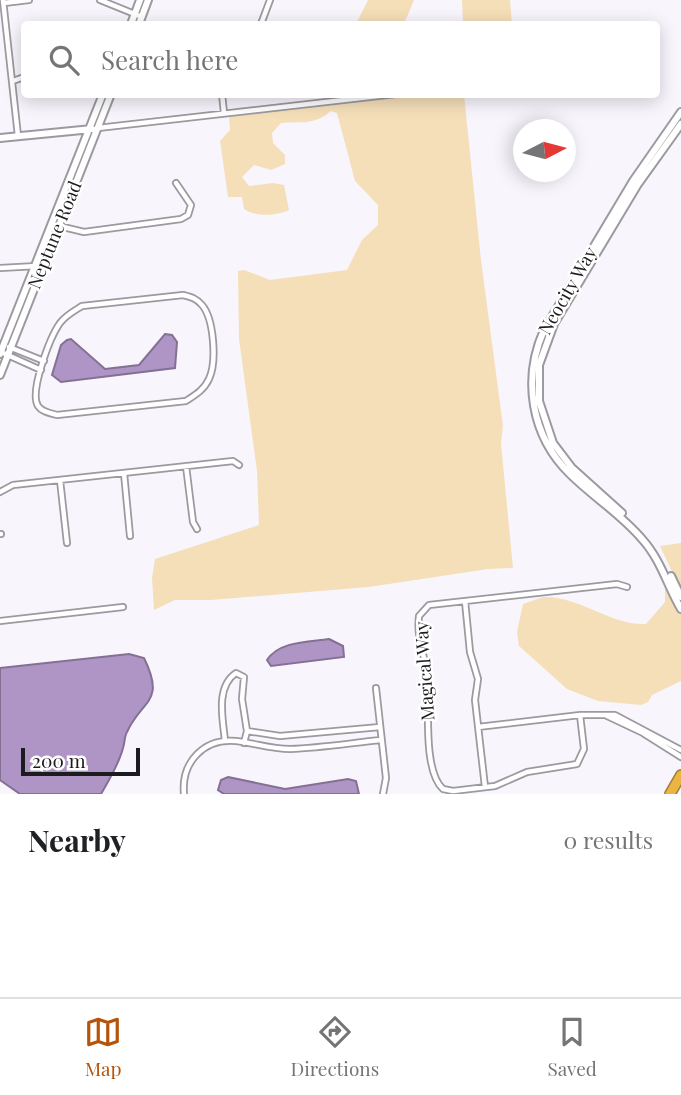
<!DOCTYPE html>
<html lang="en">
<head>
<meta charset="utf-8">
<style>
	:root { --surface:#fff; --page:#f6f6f6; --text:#202124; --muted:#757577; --line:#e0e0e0; --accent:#b45309 }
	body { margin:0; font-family:"Playfair Display",serif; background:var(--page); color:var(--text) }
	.compass { position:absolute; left:513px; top:119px; width:63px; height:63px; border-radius:50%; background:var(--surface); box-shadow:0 4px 18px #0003; rotate:84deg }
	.scale { position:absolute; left:21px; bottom:18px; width:119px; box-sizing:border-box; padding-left:7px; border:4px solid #1c1b1d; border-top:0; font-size:19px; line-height:24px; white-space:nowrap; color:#1c1b1d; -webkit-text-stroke:5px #fff; paint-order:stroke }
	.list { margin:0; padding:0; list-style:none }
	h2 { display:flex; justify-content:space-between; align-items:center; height:91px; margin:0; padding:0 28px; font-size:30px }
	h2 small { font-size:23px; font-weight:400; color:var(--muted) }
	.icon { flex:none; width:38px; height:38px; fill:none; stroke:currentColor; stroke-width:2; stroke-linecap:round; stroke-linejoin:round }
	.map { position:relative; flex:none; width:681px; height:794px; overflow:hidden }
	.search { position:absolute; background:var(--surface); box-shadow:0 4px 18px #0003; left:21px; right:21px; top:21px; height:77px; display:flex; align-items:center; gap:18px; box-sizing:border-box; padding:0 24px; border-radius:7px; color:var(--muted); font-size:26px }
	.sheet { height:203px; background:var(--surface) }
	nav { display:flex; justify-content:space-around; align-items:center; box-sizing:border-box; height:98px; border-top:2px solid var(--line); background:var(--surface); font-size:19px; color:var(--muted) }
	nav a { display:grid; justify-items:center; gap:4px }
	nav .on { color:var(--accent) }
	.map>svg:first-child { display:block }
	.green { fill:#f5dfb9 }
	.water { fill:#af95c6; stroke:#837093; stroke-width:2 }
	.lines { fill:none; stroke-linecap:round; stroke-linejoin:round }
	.street-casing { stroke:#9c99a0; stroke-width:8 }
	.secondary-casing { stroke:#9c99a0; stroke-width:10 }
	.highway-casing { stroke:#a37e36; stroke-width:12 }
	.street { stroke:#fff; stroke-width:4.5 }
	.secondary { stroke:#fff; stroke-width:6 }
	.highway { stroke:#ecb443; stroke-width:9 }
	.labels { text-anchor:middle; stroke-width:5; stroke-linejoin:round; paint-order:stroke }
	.street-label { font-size:18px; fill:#1c1b1d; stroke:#fff }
</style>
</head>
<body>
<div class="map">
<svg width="681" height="794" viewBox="0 0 681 794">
	<rect width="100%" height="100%" fill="#f9f5fd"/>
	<!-- green -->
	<path class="green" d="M 368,0 L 414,0 L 404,24 L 356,24 Z
		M 462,0 L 510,0 L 512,24 L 463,24 Z
		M 365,95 L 464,95 L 481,260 L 503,426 L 501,444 L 513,568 L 488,569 L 369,587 L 211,600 L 175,600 L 154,610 L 152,578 L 155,559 L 259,525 L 257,471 L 239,339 L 238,271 L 244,270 L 270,280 L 347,270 L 362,240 L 378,225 L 378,205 L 355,181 L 337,113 L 331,111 C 314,126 301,121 281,123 L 272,133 L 273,143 L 285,155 L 285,164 L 271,170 L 254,165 L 242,177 L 249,186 L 273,183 L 284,185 L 289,210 C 277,216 255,217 244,209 L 242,197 L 228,197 L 220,141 L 230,130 L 229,116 L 236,108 Z
		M 681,543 L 681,591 L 660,546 Z
		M 665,581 L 681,612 L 681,681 L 652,695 L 648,702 L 641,705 L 598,701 L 567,689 L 519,646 L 517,632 L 523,604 C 529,602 539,598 544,597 C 579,596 612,626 646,624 L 665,602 Z"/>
	<!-- water -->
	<path class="water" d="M 165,334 L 172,335 L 177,342 L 175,368 L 61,382 L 52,375 L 61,345 L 67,340 L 71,339 L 105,369 L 139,365 Z
		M 329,639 L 343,646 L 344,657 L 271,666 L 267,660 C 279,641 309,642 329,639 Z
		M 129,654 L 144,658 C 166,703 142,699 127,732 C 124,737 125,743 123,748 C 119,764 109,780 101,794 L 20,794 L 0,780 L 0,668 Z
		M 228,777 L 285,789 L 348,779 L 356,781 L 359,794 L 224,794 L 218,790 L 221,780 Z"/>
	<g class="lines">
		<!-- street casing -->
		<g class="street-casing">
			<path id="street" d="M 3,0 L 18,136
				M 100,0 L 142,17
				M 4,3 L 29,0
				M 261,24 L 270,0
				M 13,81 L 24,77
				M 222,94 L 224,113
				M 98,128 L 396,94
				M 59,226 L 84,232 L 181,219 L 188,215 L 191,205 L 176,183
				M 0,268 L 37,266
				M 183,295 C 191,297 196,298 202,305 C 214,319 217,362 209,379 C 204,390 195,395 186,401 L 57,415 C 50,413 42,412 38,406 C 29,392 50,337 60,323 C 66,315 74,311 82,306 Z
				M 9,347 L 44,361
				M 1,352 L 41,370
				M 186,466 L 193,522 L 197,529
				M 124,473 L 130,536
				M 60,480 L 67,543
				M 0,492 L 13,485 L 233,461 L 239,465
				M 0,534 L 1,534
				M 465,601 L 470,652 L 478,679 L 475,700 L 485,787
				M 0,621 L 123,607
				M 376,688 L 386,778 L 383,794
				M 580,715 L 584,749 L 577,764 L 527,772 L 495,786 L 453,791 L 443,789 C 423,771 429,708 428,681 C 427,659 416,642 419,616 L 429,605 L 617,584 L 627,587
				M 607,716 L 643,733 L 681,757
				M 478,727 L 580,715 L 615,715 L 681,750
				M 225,741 C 223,720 215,687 236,673 L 244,677 L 242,699 L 247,731
				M 244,743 L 247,731 L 280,736 L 380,727
				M 184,794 C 181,762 204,738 236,741 C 254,743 271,749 290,749 C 320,748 351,743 381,740"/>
		</g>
		<!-- secondary casing -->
		<g class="secondary-casing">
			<path id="secondary" d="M 131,24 L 140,0
				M 139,24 L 148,0
				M 681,112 L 633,181 L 544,330 C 522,379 531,436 570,474 C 593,497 621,514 642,539 C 661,560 667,585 681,609
				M 0,138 L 92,129
				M 0,354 L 103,94
				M 0,375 L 111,94
				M 622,513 L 572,468 L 553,443 L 539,401 L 539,365 L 554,324 L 638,184 L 681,124
				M 671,576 L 681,597"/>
		</g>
		<!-- highway casing -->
		<g class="highway-casing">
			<path id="highway" d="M 670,794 L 681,775"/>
		</g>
		<!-- street -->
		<use href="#street" class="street"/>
		<!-- secondary -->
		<use href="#secondary" class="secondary"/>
		<!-- highway -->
		<use href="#highway" class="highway"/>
	</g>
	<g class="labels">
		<!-- street labels -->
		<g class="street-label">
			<text transform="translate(55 235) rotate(-68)" y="6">Neptune Road</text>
			<text transform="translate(568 291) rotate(-60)" y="6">Neocity Way</text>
			<text transform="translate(425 671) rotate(-94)" y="6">Magical Way</text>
		</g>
	</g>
</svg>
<svg class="compass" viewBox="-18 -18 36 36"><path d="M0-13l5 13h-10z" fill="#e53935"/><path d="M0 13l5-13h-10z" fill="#757577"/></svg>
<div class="scale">200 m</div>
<div class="search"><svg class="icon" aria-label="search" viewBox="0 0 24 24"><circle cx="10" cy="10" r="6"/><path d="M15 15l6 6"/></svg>Search here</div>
</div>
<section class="sheet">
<h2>Nearby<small>0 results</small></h2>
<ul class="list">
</ul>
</section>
<nav>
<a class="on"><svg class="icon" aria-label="map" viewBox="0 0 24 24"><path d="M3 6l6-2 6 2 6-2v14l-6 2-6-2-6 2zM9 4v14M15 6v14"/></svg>Map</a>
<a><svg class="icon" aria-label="directions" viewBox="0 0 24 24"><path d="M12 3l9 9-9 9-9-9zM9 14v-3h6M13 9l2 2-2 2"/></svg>Directions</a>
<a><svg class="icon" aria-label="saved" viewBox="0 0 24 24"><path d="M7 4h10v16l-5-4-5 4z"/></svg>Saved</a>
</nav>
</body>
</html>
